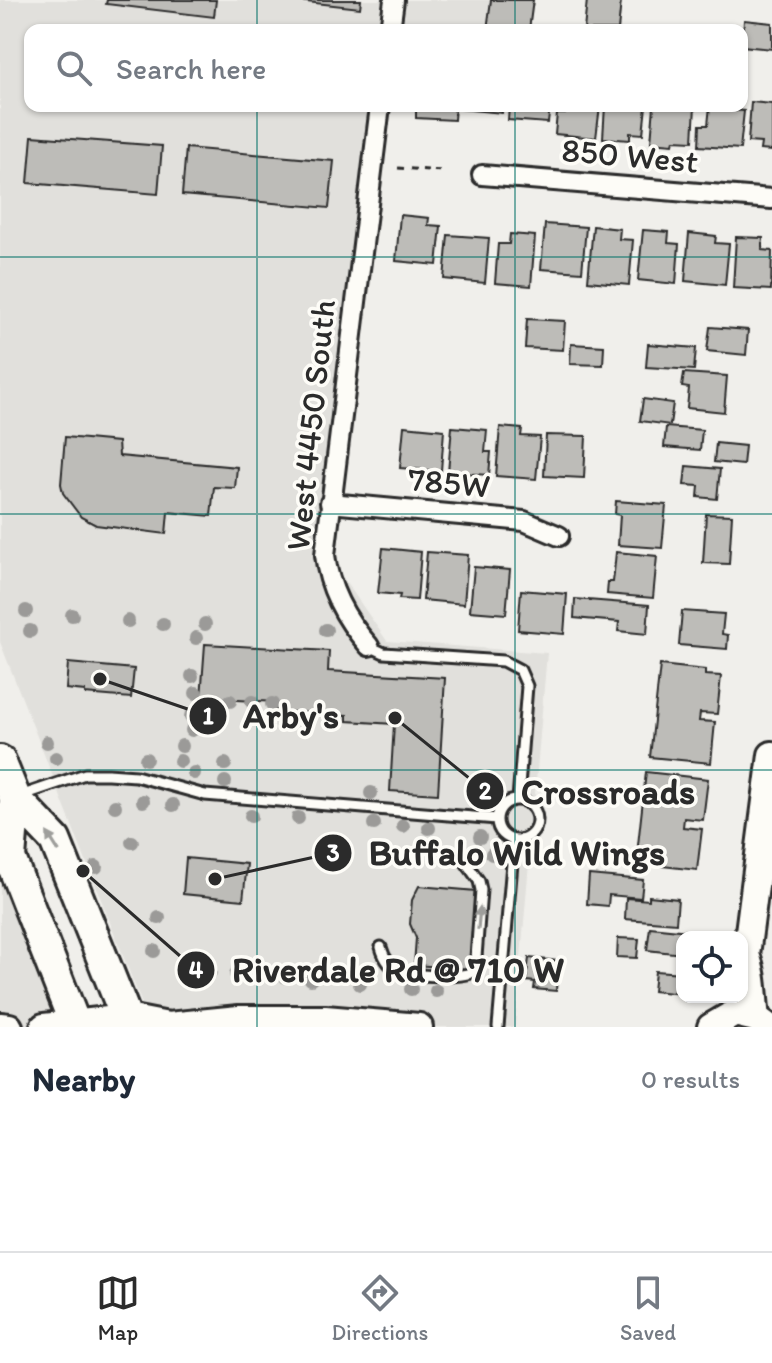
<!DOCTYPE html>
<html lang="en">
<head>
<meta charset="utf-8">
<style>
	:root { --surface:#fff; --page:#f6f6f7; --text:#1f2937; --muted:#747a83; --line:#e0e1e3; --accent:#2b2b2b }
	body { margin:0; font-family:Itim,sans-serif; background:var(--page); color:var(--text) }
	.controls { position:absolute; right:24px; bottom:24px; display:grid; overflow:hidden; border-radius:16px; box-shadow:0 2px 6px #0004 }
	.controls button { width:72px; height:72px; display:grid; place-items:center; padding:0; border:0; border-bottom:2px solid var(--line); background:var(--surface); color:var(--text); font:40px sans-serif }
	.list { margin:0; padding:0; list-style:none }
	h2 { display:flex; justify-content:space-between; align-items:center; height:104px; margin:0; padding:0 32px; font-size:34px }
	h2 small { font-size:26px; font-weight:400; color:var(--muted) }
	.icon { flex:none; width:44px; height:44px; fill:none; stroke:currentColor; stroke-width:2; stroke-linecap:round; stroke-linejoin:round }
	.map { position:relative; flex:none; width:772px; height:1027px; overflow:hidden }
	.search { position:absolute; background:var(--surface); box-shadow:0 2px 6px #0004; left:24px; right:24px; top:24px; height:88px; display:flex; align-items:center; gap:20px; box-sizing:border-box; padding:0 28px; border-radius:16px; color:var(--muted); font-size:30px }
	.sheet { height:224px; background:var(--surface) }
	nav { display:flex; justify-content:space-around; align-items:center; box-sizing:border-box; height:112px; border-top:2px solid var(--line); background:var(--surface); font-size:22px; color:var(--muted) }
	nav a { display:grid; justify-items:center; gap:4px }
	nav .on { color:var(--accent) }
	.map>svg:first-child { display:block }
	.built { fill:#e1e0dc }
	.building { fill:#bdbcb8; stroke:#2b2b2b; stroke-width:2 }
	.lines { fill:none; stroke-linecap:round; stroke-linejoin:round }
	.lane-casing { stroke:#2b2b2b; stroke-width:15 }
	.street-casing { stroke:#2b2b2b; stroke-width:24 }
	.secondary-casing { stroke:#2b2b2b; stroke-width:32 }
	.primary-casing { stroke:#2b2b2b; stroke-width:36 }
	.path { stroke:#2b2b2b; stroke-width:3; stroke-dasharray:6 6; stroke-linecap:butt }
	.lane { stroke:#fdfcf7; stroke-width:9 }
	.street { stroke:#fdfcf7; stroke-width:18 }
	.secondary { stroke:#fdfcf7; stroke-width:26 }
	.primary { stroke:#fdfcf7; stroke-width:30 }
	.tree { fill:#9b9a98 }
	.oneway { fill:#9e9e9b }
	.grid { fill:none; stroke:#0f766e; stroke-width:2; stroke-opacity:0.55 }
	.labels { text-anchor:middle; stroke-width:7; stroke-linejoin:round; paint-order:stroke }
	.street-label { font-size:34px; fill:#2b2b2b; stroke:#fdfcf7 }
	.leader { fill:none; stroke:#2b2b2b; stroke-width:3 }
	.callout-dot { fill:#2b2b2b; stroke:#fdfcf7; stroke-width:3 }
	.mark-label { font-size:24px; text-anchor:middle; font-weight:bold; fill:#fff }
	.callout-label { font-size:36px; text-anchor:middle; font-weight:bold; fill:#2b2b2b; stroke:#fdfcf7; stroke-width:7; stroke-linejoin:round; paint-order:stroke }
</style>
</head>
<body>
<div class="map">
<svg width="772" height="1027" viewBox="0 0 772 1027">
	<rect width="100%" height="100%" fill="#f0efeb"/>
	<filter id="ink" filterUnits="userSpaceOnUse"><feTurbulence type="fractalNoise" baseFrequency=".0125" numOctaves="2"/><feDisplacementMap in="SourceGraphic" scale="16" xChannelSelector="R" yChannelSelector="G"/><feConvolveMatrix kernelMatrix="1 2 1 2 8 2 1 2 1" color-interpolation-filters="sRGB"/></filter>
	<g filter="url(#ink)">
		<!-- built -->
		<path class="built" d="M 0,0 L 534,0 L 530,30 L 30,30 L 30,106 L 386,106 L 332,562 L 387,641 L 547,653 L 515,1027 L 151,1027 L 0,642 Z
			M 0,822 L 83,1027 L 0,1027 Z"/>
		<!-- building -->
		<path class="building" d="M 107,0 L 216,0 L 214,17 L 106,4 Z
			M 288,0 L 361,0 L 360,8 Z
			M 491,0 L 533,0 L 529,30 L 487,30 Z
			M 587,0 L 621,1 L 618,30 L 584,30 Z
			M 744,20 L 772,23 L 772,49 L 742,46 Z
			M 751,102 L 772,104 L 772,151 L 760,150 L 761,143 L 748,142 Z
			M 416,106 L 455,106 L 454,120 L 416,118 Z
			M 461,106 L 502,106 L 502,113 L 461,109 Z
			M 509,106 L 550,106 L 548,123 L 508,120 Z
			M 565,106 L 600,106 L 596,138 L 555,134 L 557,114 L 565,114 Z
			M 605,106 L 646,106 L 643,134 L 630,133 L 630,140 L 603,138 Z
			M 654,106 L 695,106 L 693,141 L 674,140 L 673,144 L 651,142 Z
			M 710,106 L 733,106 L 733,110 L 744,111 L 740,149 L 699,146 L 700,125 L 708,125 Z
			M 32,136 L 162,146 L 158,194 L 28,183 Z
			M 186,148 L 334,161 L 329,208 L 182,195 Z
			M 400,215 L 429,218 L 428,225 L 441,226 L 437,265 L 396,261 Z
			M 545,224 L 586,227 L 582,272 L 541,269 Z
			M 593,226 L 620,229 L 619,239 L 633,240 L 629,285 L 588,281 Z
			M 643,230 L 669,232 L 668,243 L 679,244 L 676,284 L 638,280 Z
			M 689,233 L 716,236 L 715,243 L 729,244 L 725,285 L 685,281 Z
			M 510,234 L 535,236 L 531,286 L 495,283 L 498,244 L 509,244 Z
			M 448,235 L 489,238 L 485,283 L 444,279 Z
			M 736,237 L 763,238 L 762,250 L 772,251 L 771,290 L 733,288 Z
			M 527,319 L 565,321 L 563,350 L 525,348 Z
			M 710,327 L 748,330 L 746,355 L 707,351 Z
			M 571,344 L 604,346 L 603,365 L 570,364 Z
			M 648,344 L 696,348 L 694,370 L 646,367 Z
			M 684,373 L 727,376 L 724,412 L 687,408 L 689,388 L 682,387 Z
			M 643,399 L 673,403 L 670,425 L 640,421 Z
			M 404,426 L 444,430 L 441,471 L 400,468 Z
			M 452,427 L 487,430 L 485,452 L 491,452 L 489,475 L 448,472 Z
			M 500,427 L 522,429 L 521,436 L 540,437 L 536,479 L 496,476 Z
			M 666,427 L 702,430 L 700,450 L 664,447 Z
			M 546,435 L 586,436 L 584,478 L 544,476 Z
			M 65,437 L 118,442 L 119,456 L 237,467 L 235,488 L 214,487 L 211,516 L 168,512 L 166,534 L 96,525 L 81,517 L 63,493 L 61,484 Z
			M 716,443 L 745,446 L 743,465 L 714,462 Z
			M 686,466 L 720,469 L 717,499 L 698,497 L 699,486 L 684,485 Z
			M 616,501 L 666,505 L 662,548 L 618,545 L 620,515 L 615,514 Z
			M 706,514 L 732,515 L 729,564 L 703,563 Z
			M 383,548 L 421,552 L 417,600 L 399,599 L 400,595 L 378,593 Z
			M 427,552 L 468,555 L 464,604 L 423,600 Z
			M 616,552 L 657,556 L 653,598 L 607,594 L 608,582 L 613,582 Z
			M 474,567 L 510,570 L 506,614 L 470,611 Z
			M 521,590 L 567,594 L 564,634 L 518,630 Z
			M 575,599 L 649,605 L 647,634 L 618,631 L 619,622 L 574,618 Z
			M 682,611 L 724,614 L 722,634 L 728,635 L 727,649 L 679,645 Z
			M 205,644 L 329,651 L 328,671 L 445,678 L 438,794 L 390,791 L 394,724 L 347,721 L 347,715 L 276,711 L 276,702 L 201,698 Z
			M 68,663 L 134,669 L 131,698 L 85,694 L 85,691 L 66,689 Z
			M 660,665 L 705,670 L 705,675 L 721,676 L 717,714 L 700,713 L 699,721 L 715,722 L 711,763 L 650,757 Z
			M 646,772 L 708,779 L 703,820 L 684,818 L 683,827 L 702,829 L 697,870 L 636,863 Z
			M 186,858 L 247,864 L 243,900 L 183,894 Z
			M 589,875 L 643,880 L 641,898 L 609,895 L 608,906 L 587,904 Z
			M 419,886 L 476,891 L 470,969 L 414,965 L 416,938 L 410,924 L 412,900 Z
			M 649,896 L 678,899 L 676,923 L 625,919 L 626,898 L 649,900 Z
			M 650,927 L 688,931 L 687,937 L 682,937 L 682,954 L 647,950 Z
			M 618,938 L 639,939 L 637,958 L 617,957 Z
			M 529,958 L 558,961 L 556,991 L 534,989 L 535,982 L 526,981 Z
			M 655,971 L 682,973 L 682,994 L 653,991 Z"/>
		<g class="lines">
			<!-- lane casing -->
			<g class="lane-casing">
				<path id="lane" d="M 369,646 L 384,653 L 503,661 L 520,670 L 527,686 L 518,799
					M 20,796 L 85,774 L 108,774 L 136,776 L 205,795 L 497,819
					M497 820a20 20 0 1 1 40 0a20 20 0 1 1-40 0Z
					M 381,947 C 384,958 389,967 400,971 C 413,976 464,979 475,971 L 481,890 L 479,881 L 464,860
					M 498,1027 L 514,840"/>
			</g>
			<!-- street casing -->
			<g class="street-casing">
				<path id="street" d="M 390,30 L 394,0
					M 482,175 L 772,199
					M 330,503 L 524,521 L 559,536
					M 369,646 C 346,620 329,589 325,555 L 380,106"/>
			</g>
			<!-- secondary casing -->
			<g class="secondary-casing">
				<path id="secondary" d="M 746,955 C 754,975 753,997 756,1018
					M 742,963 L 746,955 L 772,755
					M 0,1026 L 9,1027
					M 44,1027 L 127,1018 L 168,1026 L 239,1019 L 325,1019 L 419,1027
					M 711,1027 L 735,1013 L 756,1018 L 768,1027"/>
			</g>
			<!-- primary casing -->
			<g class="primary-casing">
				<path id="primary" d="M 0,761 L 15,798 L 55,840 L 130,1027
					M 15,798 L 10,858 L 76,1027"/>
			</g>
			<!-- path -->
			<path class="path" d="M 398,168 L 443,171"/>
			<!-- lane -->
			<use href="#lane" class="lane"/>
			<!-- street -->
			<use href="#street" class="street"/>
			<!-- secondary -->
			<use href="#secondary" class="secondary"/>
			<!-- primary -->
			<use href="#primary" class="primary"/>
		</g>
		<!-- trees -->
		<g class="tree">
			<circle cx="26" cy="611" r="7"/>
			<circle cx="72" cy="615" r="7"/>
			<circle cx="128" cy="621" r="7"/>
			<circle cx="163" cy="624" r="7"/>
			<circle cx="205" cy="624" r="7"/>
			<circle cx="326" cy="630" r="7"/>
			<circle cx="30" cy="631" r="7"/>
			<circle cx="196" cy="638" r="7"/>
			<circle cx="192" cy="676" r="7"/>
			<circle cx="196" cy="693" r="7"/>
			<circle cx="230" cy="701" r="7"/>
			<circle cx="252" cy="702" r="7"/>
			<circle cx="272" cy="704" r="7"/>
			<circle cx="191" cy="716" r="7"/>
			<circle cx="192" cy="730" r="7"/>
			<circle cx="47" cy="742" r="7"/>
			<circle cx="182" cy="746" r="7"/>
			<circle cx="56" cy="758" r="7"/>
			<circle cx="146" cy="759" r="7"/>
			<circle cx="180" cy="761" r="7"/>
			<circle cx="225" cy="764" r="7"/>
			<circle cx="194" cy="773" r="7"/>
			<circle cx="225" cy="782" r="7"/>
			<circle cx="371" cy="793" r="7"/>
			<circle cx="143" cy="801" r="7"/>
			<circle cx="173" cy="805" r="7"/>
			<circle cx="115" cy="806" r="7"/>
			<circle cx="251" cy="816" r="7"/>
			<circle cx="298" cy="818" r="7"/>
			<circle cx="374" cy="824" r="7"/>
			<circle cx="403" cy="826" r="7"/>
			<circle cx="429" cy="828" r="7"/>
			<circle cx="480" cy="837" r="7"/>
			<circle cx="132" cy="842" r="7"/>
			<circle cx="492" cy="854" r="7"/>
			<circle cx="96" cy="867" r="7"/>
			<circle cx="159" cy="918" r="7"/>
			<circle cx="154" cy="951" r="7"/>
			<circle cx="185" cy="969" r="7"/>
			<circle cx="210" cy="972" r="7"/>
			<circle cx="236" cy="974" r="7"/>
			<circle cx="260" cy="975" r="7"/>
			<circle cx="286" cy="977" r="7"/>
			<circle cx="311" cy="979" r="7"/>
			<circle cx="360" cy="984" r="7"/>
			<circle cx="411" cy="989" r="7"/>
			<circle cx="436" cy="991" r="7"/>
		</g>
		<!-- one-way arrows -->
		<defs><path id="oneway-solid" d="M-6-.8H1V-3.2L6.5 0L1 3.2V.8H-6Z" transform="scale(2)"/></defs>
		<g class="oneway">
			<use href="#oneway-solid" transform="translate(53 842) rotate(-122)"/>
			<use href="#oneway-solid" transform="translate(479 918) rotate(-85)"/>
		</g>
	</g>
	<!-- grid -->
	<path class="grid" d="M 257,0 L 257,30M 515,0 L 515,30M 257,106 L 257,1027M 515,106 L 515,1027M 0,257 L 772,257M 0,514 L 772,514M 0,770 L 772,770"/>
	<g class="labels">
		<!-- street labels -->
		<g class="street-label">
			<text transform="translate(630 155) rotate(5)" y="12">850 West</text>
			<text transform="translate(310 425) rotate(-84)" y="12">West 4450 South</text>
			<text transform="translate(449 482) rotate(5)" y="12">785W</text>
		</g>
	</g>
	<!-- callouts -->
	<path class="leader" d="M100 679L208 716M395 718L485 791M215 879L333 853M83 871L196 970"/>
	<g class="callout-dot">
		<circle cx="100" cy="679" r="8"/>
		<circle cx="395" cy="718" r="8"/>
		<circle cx="215" cy="879" r="8"/>
		<circle cx="83" cy="871" r="8"/>
		<circle cx="208" cy="716" r="20"/>
		<circle cx="485" cy="791" r="20"/>
		<circle cx="333" cy="853" r="20"/>
		<circle cx="196" cy="970" r="20"/>
	</g>
	<g class="mark-label">
		<text x="208" y="724">1</text>
		<text x="485" y="799">2</text>
		<text x="333" y="861">3</text>
		<text x="196" y="978">4</text>
	</g>
	<g class="callout-label">
		<text x="291" y="728">Arby's</text>
		<text x="608" y="804">Crossroads</text>
		<text x="517" y="865">Buffalo Wild Wings</text>
		<text x="398" y="982">Riverdale Rd @ 710 W</text>
	</g>
</svg>
<div class="controls">
<button><svg class="icon" aria-label="locate" viewBox="0 0 24 24"><circle cx="12" cy="12" r="6"/><path d="M12 2v4M12 18v4M2 12h4M18 12h4"/></svg></button>
</div>
<div class="search"><svg class="icon" aria-label="search" viewBox="0 0 24 24"><circle cx="10" cy="10" r="6"/><path d="M15 15l6 6"/></svg>Search here</div>
</div>
<section class="sheet">
<h2>Nearby<small>0 results</small></h2>
<ul class="list">
</ul>
</section>
<nav>
<a class="on"><svg class="icon" aria-label="map" viewBox="0 0 24 24"><path d="M3 6l6-2 6 2 6-2v14l-6 2-6-2-6 2zM9 4v14M15 6v14"/></svg>Map</a>
<a><svg class="icon" aria-label="directions" viewBox="0 0 24 24"><path d="M12 3l9 9-9 9-9-9zM9 14v-3h6M13 9l2 2-2 2"/></svg>Directions</a>
<a><svg class="icon" aria-label="saved" viewBox="0 0 24 24"><path d="M7 4h10v16l-5-4-5 4z"/></svg>Saved</a>
</nav>
</body>
</html>
